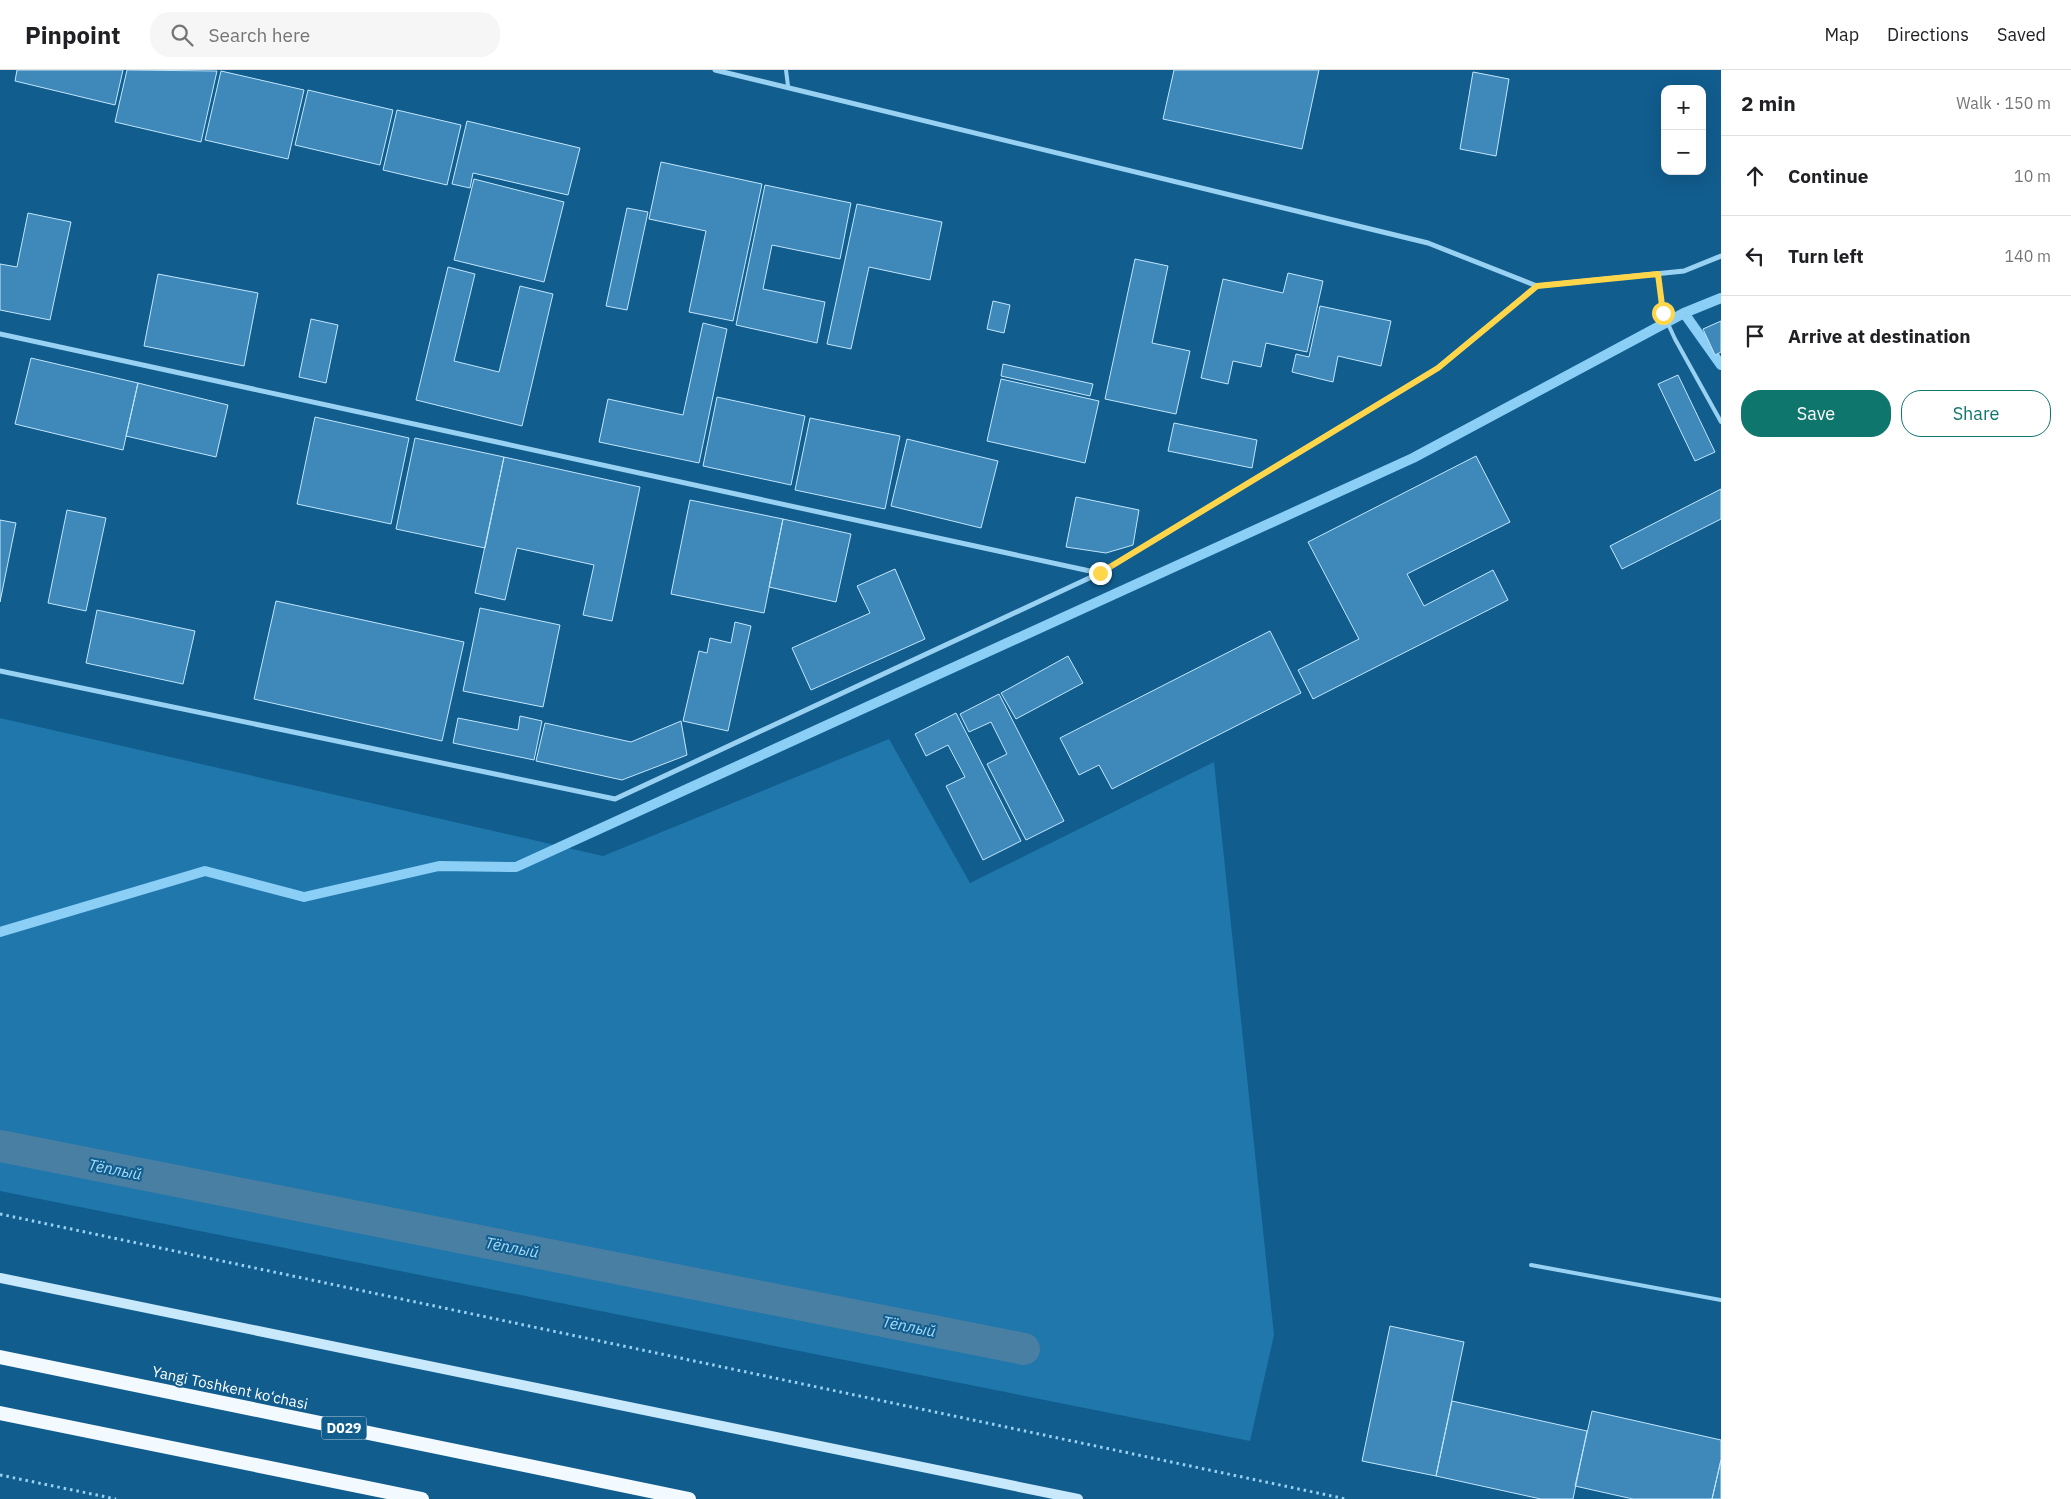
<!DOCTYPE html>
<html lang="en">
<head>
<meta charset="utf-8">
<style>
	:root { --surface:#fff; --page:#f6f6f6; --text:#202124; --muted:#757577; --line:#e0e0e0; --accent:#0f766e }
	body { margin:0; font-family:"IBM Plex Sans",sans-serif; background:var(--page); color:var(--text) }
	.controls { position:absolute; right:15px; top:15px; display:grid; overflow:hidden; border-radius:10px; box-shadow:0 5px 20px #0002 }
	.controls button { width:45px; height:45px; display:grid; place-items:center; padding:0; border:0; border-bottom:1px solid var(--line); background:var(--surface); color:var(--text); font:25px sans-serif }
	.stop { position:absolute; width:15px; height:15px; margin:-11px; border:4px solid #ffd54a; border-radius:50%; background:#fff }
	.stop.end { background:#ffd54a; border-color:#fff; box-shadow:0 1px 5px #0008 }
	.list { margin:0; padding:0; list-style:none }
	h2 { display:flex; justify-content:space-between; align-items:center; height:65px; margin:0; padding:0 20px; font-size:21px }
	h2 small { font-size:16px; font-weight:400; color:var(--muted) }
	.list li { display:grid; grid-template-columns:32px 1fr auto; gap:15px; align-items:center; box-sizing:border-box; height:80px; padding:0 20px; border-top:1px solid var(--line) }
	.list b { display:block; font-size:19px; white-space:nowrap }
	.list em { font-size:16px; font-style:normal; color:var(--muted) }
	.actions { display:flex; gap:10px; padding:15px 20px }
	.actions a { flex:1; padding:11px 0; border:1px solid var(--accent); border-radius:20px; text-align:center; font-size:18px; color:var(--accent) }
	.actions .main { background:var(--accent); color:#fff }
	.icon { flex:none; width:28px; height:28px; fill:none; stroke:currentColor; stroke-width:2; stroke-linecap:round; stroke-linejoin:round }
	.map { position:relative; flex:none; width:1721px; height:1429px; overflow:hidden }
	header { display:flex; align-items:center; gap:30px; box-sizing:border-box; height:70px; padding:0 25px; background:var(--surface); border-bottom:1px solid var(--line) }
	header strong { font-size:24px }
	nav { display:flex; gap:28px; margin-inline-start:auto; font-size:18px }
	.search { width:350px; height:45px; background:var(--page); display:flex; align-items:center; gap:12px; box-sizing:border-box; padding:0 18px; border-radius:20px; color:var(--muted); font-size:19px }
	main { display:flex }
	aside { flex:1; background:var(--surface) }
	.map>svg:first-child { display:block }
	.green { fill:#1f77ac }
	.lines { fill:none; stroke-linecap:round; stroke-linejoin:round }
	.stream { stroke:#8bcff6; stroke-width:10 }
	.canal { stroke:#487fa3; stroke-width:32 }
	.building { fill:#3e89b9; stroke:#c1e6fd }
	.path { stroke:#99d1f2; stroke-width:3; stroke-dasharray:2.5 4; stroke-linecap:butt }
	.service { stroke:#99d1f2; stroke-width:4 }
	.minor { stroke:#99d1f2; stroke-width:5 }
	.secondary { stroke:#c8e8fc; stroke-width:10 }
	.trunk { stroke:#f2f9ff; stroke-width:14 }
	.route { stroke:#ffd54a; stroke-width:6 }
	.labels { text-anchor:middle; stroke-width:4; stroke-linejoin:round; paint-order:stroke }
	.shield { fill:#115d8e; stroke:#b8cedd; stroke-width:1 }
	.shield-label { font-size:14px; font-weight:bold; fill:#fff }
	.street-label { font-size:15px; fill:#fff; stroke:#115d8e }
	.water-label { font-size:16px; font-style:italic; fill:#a5daf9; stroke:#115d8e }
</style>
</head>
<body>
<header>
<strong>Pinpoint</strong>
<div class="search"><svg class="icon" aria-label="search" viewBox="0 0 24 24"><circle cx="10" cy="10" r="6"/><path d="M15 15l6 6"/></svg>Search here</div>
<nav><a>Map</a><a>Directions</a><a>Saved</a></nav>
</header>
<main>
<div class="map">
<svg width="1721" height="1429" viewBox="0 0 1721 1429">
	<rect width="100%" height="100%" fill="#115d8e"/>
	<!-- green -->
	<path class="green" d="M 0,648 L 603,786 L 889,669 L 970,813 L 1214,692 L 1274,1265 L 1250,1371 L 0,1121 Z"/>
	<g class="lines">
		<!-- stream -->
		<path class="stream" d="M 1684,243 L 1721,295
			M 0,862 L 205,801 L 304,827 L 439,796 L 516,797 L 1413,388 L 1684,243 L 1721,228"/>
		<!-- canal -->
		<path class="canal" d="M 0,1076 L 1024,1279"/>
	</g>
	<!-- building -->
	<path class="building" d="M 17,0 L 123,0 L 115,35 L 15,11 Z
		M 127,0 L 217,1 L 201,72 L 115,52 Z
		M 1174,0 L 1319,0 L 1302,79 L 1163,49 Z
		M 221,1 L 304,20 L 288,89 L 205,70 Z
		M 1473,2 L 1509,9 L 1496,86 L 1460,79 Z
		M 308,20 L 393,40 L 380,95 L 295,75 Z
		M 397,40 L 461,55 L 447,115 L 383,100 Z
		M 467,51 L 580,78 L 568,125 L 473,103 L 470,118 L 452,114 Z
		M 661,92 L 762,114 L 733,251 L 689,242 L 706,161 L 649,149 Z
		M 474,109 L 564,132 L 544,212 L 454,190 Z
		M 765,115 L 851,133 L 840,189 L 772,175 L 763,219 L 825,232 L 817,273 L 736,255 Z
		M 857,134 L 942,152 L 930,210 L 869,197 L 851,279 L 827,274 Z
		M 627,138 L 648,142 L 627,240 L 606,236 Z
		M 28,143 L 71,152 L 50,250 L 0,240 L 0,194 L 17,197 Z
		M 1135,189 L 1168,196 L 1152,273 L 1190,281 L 1176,344 L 1105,329 Z
		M 448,197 L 475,204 L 454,291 L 499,302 L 520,216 L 553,224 L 522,356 L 416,330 Z
		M 1288,203 L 1323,211 L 1307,282 L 1266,273 L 1261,297 L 1233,291 L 1228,314 L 1201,308 L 1223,209 L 1283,223 Z
		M 158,204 L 258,223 L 244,296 L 144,276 Z
		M 993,231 L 1010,235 L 1004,263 L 987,259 Z
		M 1320,236 L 1391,251 L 1381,296 L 1338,286 L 1333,312 L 1292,302 L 1296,284 L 1309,287 Z
		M 311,249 L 338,255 L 326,313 L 299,307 Z
		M 1721,251 L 1721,282 L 1715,285 L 1703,259 Z
		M 703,253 L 727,259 L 699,393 L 599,372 L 608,329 L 683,345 Z
		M 31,288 L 138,313 L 123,380 L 15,354 Z
		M 1003,294 L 1093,314 L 1090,326 L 1001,306 Z
		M 1678,305 L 1715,382 L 1695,391 L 1658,314 Z
		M 1001,309 L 1099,331 L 1085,393 L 987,371 Z
		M 138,313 L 228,335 L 216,387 L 126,366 Z
		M 717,327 L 805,346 L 791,415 L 703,396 Z
		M 315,347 L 409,368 L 391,454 L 297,434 Z
		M 810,348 L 900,366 L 885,439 L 795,420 Z
		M 1174,353 L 1257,370 L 1252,398 L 1168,381 Z
		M 415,368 L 504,387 L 485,478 L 396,459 Z
		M 907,369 L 998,391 L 981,458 L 891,436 Z
		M 1476,386 L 1510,452 L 1407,504 L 1424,536 L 1493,500 L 1508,530 L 1313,629 L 1298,600 L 1359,569 L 1308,472 Z
		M 504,387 L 640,417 L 612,551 L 583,545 L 594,495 L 517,478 L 505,530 L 475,523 Z
		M 1721,419 L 1721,449 L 1622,499 L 1610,476 Z
		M 1076,427 L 1139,440 L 1133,475 L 1106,483 L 1066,477 Z
		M 690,430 L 783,449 L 764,543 L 671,524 Z
		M 67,440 L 106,448 L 86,541 L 48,533 Z
		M 783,449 L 851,464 L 836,532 L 769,517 Z
		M 0,450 L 16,453 L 0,532 Z
		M 895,499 L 925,569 L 811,620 L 792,578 L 870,543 L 857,516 Z
		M 276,531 L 464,572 L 442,671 L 254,629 Z
		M 480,538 L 560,555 L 543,637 L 463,621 Z
		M 97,540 L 195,561 L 183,614 L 86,593 Z
		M 735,552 L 751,556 L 728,661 L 683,651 L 699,581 L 707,583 L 710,568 L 731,573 Z
		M 1270,561 L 1301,623 L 1112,719 L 1099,695 L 1079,705 L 1060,668 Z
		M 1068,586 L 1083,613 L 1016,649 L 1001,623 Z
		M 999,624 L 1064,751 L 1026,770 L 987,694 L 1007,684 L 991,652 L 969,662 L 960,644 Z
		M 956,643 L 1021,771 L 983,790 L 946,716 L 965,707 L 948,675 L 926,686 L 915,664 Z
		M 520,646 L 542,651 L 534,690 L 453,673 L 458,648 L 518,660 Z
		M 681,651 L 687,685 L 622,710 L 536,691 L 545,653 L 631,672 Z
		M 1390,1256 L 1464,1272 L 1436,1406 L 1362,1391 Z
		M 1452,1331 L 1587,1361 L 1573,1429 L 1541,1429 L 1436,1406 Z
		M 1592,1341 L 1721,1370 L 1721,1390 L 1712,1429 L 1633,1429 L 1575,1416 Z
		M 1721,1390 L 1721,1429 L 1712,1429 Z"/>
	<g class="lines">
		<!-- path -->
		<path class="path" d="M 0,1144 L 1346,1429
			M 0,1405 L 116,1429"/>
		<!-- service -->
		<path class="service" d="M 786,0 L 788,16
			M 1658,204 L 1663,243 L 1675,269 L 1721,352
			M 1531,1195 L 1721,1230"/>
		<!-- minor -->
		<path class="minor" d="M 715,0 L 1428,173 L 1537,216 L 1684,201 L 1721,186
			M 0,264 L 1099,503
			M 0,601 L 615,729 L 1100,503 L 1438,298 L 1537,216"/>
		<!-- secondary -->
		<path class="secondary" d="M 0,1208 L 1078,1429"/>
		<!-- trunk -->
		<path class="trunk" d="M 0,1287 L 689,1429
			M 0,1343 L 422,1429"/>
	</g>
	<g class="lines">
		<!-- route -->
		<path class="route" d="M 1100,503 L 1438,298 L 1537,216 L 1658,204 L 1663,243"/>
	</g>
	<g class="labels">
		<!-- shield labels -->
		<rect class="shield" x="321.5" y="1346.5" width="45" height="23" rx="4"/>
		<g class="shield-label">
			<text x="344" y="1363">D029</text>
		</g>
		<!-- street labels -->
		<g class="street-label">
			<text transform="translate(230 1318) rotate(12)" y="5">Yangi Toshkent ko‘chasi</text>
		</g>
		<!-- water labels -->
		<g class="water-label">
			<text transform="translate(115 1099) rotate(11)" y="6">Тёплый</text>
			<text transform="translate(512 1177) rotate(11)" y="6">Тёплый</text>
			<text transform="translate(909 1256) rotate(11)" y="6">Тёплый</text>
		</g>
	</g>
</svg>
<div class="controls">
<button>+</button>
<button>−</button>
</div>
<div class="stop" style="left:1663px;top:243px"></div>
<div class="stop end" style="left:1100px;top:503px"></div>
</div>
<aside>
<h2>2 min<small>Walk · 150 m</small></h2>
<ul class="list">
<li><svg class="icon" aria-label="ahead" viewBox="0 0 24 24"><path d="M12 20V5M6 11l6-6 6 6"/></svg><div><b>Continue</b></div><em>10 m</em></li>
<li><svg class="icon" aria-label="left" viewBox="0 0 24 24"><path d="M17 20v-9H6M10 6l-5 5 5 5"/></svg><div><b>Turn left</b></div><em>140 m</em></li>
<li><svg class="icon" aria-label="arrive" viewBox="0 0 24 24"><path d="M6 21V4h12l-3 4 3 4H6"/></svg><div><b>Arrive at destination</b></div></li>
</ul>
<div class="actions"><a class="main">Save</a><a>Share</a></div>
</aside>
</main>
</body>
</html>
